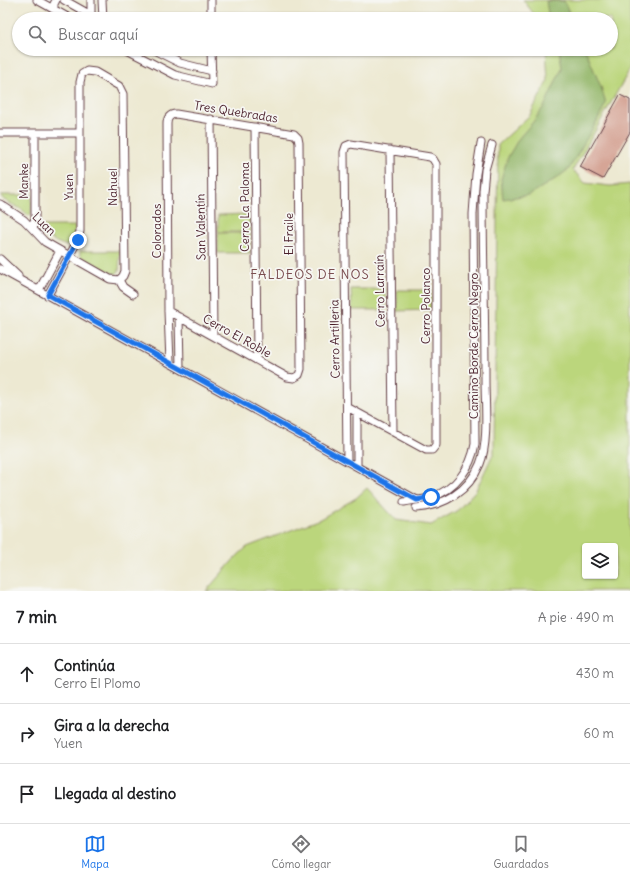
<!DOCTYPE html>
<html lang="es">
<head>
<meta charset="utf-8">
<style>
	:root { --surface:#fff; --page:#f6f6f6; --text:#202124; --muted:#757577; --line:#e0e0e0; --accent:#1a73e8 }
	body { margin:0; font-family:Delius,sans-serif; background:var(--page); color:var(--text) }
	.controls { position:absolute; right:12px; bottom:12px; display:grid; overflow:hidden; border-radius:4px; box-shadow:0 1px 3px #0004 }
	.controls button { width:36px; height:36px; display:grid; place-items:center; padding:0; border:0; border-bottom:1px solid var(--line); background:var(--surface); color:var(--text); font:20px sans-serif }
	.stop { position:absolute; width:12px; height:12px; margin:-9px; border:3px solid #1a73e8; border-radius:50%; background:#fff }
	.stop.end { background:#1a73e8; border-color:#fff; box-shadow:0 1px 4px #0008 }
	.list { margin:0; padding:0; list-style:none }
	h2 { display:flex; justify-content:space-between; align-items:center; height:52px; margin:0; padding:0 16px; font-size:17px }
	h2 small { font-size:13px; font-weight:400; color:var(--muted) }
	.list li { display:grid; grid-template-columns:26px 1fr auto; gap:12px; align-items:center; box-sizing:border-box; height:60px; padding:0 16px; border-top:1px solid var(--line) }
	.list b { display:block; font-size:15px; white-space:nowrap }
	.list p { margin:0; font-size:13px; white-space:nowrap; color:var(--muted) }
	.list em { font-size:13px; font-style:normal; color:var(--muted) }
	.icon { flex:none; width:22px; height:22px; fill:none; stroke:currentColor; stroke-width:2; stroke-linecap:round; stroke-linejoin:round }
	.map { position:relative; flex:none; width:630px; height:591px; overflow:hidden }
	.search { position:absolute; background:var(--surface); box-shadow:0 1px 3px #0004; left:12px; right:12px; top:12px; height:44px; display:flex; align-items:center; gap:10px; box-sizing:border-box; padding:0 14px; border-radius:22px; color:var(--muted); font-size:15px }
	.sheet { height:232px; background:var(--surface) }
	nav { display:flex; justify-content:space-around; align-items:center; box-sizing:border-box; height:56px; border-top:1px solid var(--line); background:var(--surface); font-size:11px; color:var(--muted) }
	nav a { display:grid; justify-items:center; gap:2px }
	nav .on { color:var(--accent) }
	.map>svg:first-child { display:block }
	.green { fill:#bbd67b; stroke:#827a53; fill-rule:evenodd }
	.forest { fill:#94b76b; stroke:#6f6b4b }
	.building { fill:#d6a596 }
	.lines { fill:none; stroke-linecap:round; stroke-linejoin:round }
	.minor-casing { stroke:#623d44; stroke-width:9 }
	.minor { stroke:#fff; stroke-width:7 }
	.route { stroke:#1a73e8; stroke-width:5 }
	.labels { text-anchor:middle; stroke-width:3.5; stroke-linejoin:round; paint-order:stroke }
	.street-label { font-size:12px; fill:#4a1f2b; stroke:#f6f6f2 }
	.neighbourhood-label { font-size:13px; letter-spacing:1px; fill:#7b4e50; stroke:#f6f6f2 }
</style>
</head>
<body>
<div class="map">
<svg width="630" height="591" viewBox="0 0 630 591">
	<rect width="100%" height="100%" fill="#f6f6f2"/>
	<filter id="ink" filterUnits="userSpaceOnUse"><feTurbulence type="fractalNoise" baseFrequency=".025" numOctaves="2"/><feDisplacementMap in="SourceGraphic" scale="8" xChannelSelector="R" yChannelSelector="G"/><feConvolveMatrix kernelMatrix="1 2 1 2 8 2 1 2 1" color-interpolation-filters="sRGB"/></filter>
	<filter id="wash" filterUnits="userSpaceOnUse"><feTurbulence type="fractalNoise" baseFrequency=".012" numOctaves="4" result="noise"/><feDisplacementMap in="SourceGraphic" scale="16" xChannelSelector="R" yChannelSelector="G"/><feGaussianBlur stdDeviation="0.9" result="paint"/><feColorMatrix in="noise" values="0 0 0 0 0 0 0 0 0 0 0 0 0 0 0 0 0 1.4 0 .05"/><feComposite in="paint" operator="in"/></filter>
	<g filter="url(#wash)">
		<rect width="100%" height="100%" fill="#ede9d2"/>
		<!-- green -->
		<path class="green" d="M 523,0 L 630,0 L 630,69 L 573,170 L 585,183 L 610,186 L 630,184 L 630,591 L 206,591 L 235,558 L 247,547 L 320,519 L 356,498 L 367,488 L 396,520 L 431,525 L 458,510 L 476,490 L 494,452 L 498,145 L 530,115 L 548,80 L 546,49 L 611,49 L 611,19 L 538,19 ZM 585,546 L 615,546 L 615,576 L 585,576 Z
			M 0,195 L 32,195 L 31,215 L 29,216 C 26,213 23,210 19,208 C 12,204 4,202 0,195 Z
			M 250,214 L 250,232 L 218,232 L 218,215 Z
			M 41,226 L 75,226 C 75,234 73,239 68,246 C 56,243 46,238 41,226 Z
			M 218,233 L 250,233 L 250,253 L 218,253 Z
			M 80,251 L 120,251 L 119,271 L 115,275 L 82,257 L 80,255 Z
			M 351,289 L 385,289 L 385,310 L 352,310 Z
			M 397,290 L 431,290 L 431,310 L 397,311 Z"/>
		<!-- forest -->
		<path class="forest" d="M 546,1 L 564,1 L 572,19 L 549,19 Z
			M 559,49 L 585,49 L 601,87 L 606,103 L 597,121 L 569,169 L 557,178 L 529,195 L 503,199 L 501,179 L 508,157 L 519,138 L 533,122 L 545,105 L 562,68 Z"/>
		<g id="blocks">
			<!-- building -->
			<path class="building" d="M 620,95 L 630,100 L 630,132 L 603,179 L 580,167 Z"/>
		</g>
	</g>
	<g filter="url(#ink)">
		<use href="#blocks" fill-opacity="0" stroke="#623d44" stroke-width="1"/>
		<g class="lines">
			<!-- minor casing -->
			<g class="minor-casing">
				<path id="minor" d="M 37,0 L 71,19
					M 64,0 L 98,19
					M 91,0 L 91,15
					M 102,0 L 103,19
					M 211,0 L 211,19
					M 54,9 L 54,4 L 56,0
					M 125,49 L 175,75 L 212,84 L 211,49
					M 152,49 L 180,63 L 212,71
					M 211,119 L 213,335
					M 255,127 L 257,360
					M 0,133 L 80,133
					M 390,150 L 393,432
					M 0,204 L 24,220 L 45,242 L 110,279 L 119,280
					M 33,229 L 35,218 L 35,133
					M 0,259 L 18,276
					M 0,269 L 417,500
					M 119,280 L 123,287 L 133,294
					M 39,290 L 60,251
					M 48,295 L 78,240 L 80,231 L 80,82 L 82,74 L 87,71 L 95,72 L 119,86 L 123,94 L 125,271 L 123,276 L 119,280
					M 168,311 L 287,377 L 294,378 L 299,375 L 301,369 L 299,143 L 298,138 L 294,134 L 176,114 C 170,114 167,118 167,124 L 168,311 L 170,362
					M 179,317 L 180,368
					M 347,407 L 426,450 L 432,450 L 436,445 L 436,164 L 433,159 L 430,157 L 351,144 L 346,146 L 344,152 L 347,460
					M 357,413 L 357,466
					M 404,502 C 414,500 423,500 432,497 C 456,489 471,468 475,444 L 473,214 L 476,174 L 481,143
					M 416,508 C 444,506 469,491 480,464 C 489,442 485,405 485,380 C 485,317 483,254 483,191 L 485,170 L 492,145"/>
			</g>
			<!-- minor -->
			<use href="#minor" class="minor"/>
		</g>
	</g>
	<g class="lines" filter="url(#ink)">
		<!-- route -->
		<path class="route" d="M 78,240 L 48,295 L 417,500 L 431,497"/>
	</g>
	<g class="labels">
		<!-- street labels -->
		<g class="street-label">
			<text transform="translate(236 112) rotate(9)" y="4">Tres Quebradas</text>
			<text transform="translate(24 181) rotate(-90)" y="4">Manke</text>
			<text transform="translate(69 187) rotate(-90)" y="4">Yuen</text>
			<text transform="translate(113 187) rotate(-90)" y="4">Nahuel</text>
			<text transform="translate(245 207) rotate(-90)" y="4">Cerro La Paloma</text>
			<text transform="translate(44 224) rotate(44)" y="4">Luan</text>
			<text transform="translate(201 227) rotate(-91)" y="4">San Valentín</text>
			<text transform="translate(157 231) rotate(-90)" y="4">Colorados</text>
			<text transform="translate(289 234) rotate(-90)" y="4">El Fraile</text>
			<text transform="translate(380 291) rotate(-91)" y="4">Cerro Larraín</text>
			<text transform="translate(426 306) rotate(-90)" y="4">Cerro Polanco</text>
			<text transform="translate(237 336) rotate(29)" y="4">Cerro El Roble</text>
			<text transform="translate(335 339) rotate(-91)" y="4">Cerro Artilleria</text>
			<text transform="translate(474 346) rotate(-90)" y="4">Camino Borde Cerro Negro</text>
		</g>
		<!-- neighbourhood labels -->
		<g class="neighbourhood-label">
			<text x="310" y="279">FALDEOS DE NOS</text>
		</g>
	</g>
</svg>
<div class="controls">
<button><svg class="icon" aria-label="layers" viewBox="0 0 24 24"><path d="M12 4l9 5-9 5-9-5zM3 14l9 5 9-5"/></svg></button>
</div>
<div class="stop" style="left:431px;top:497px"></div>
<div class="stop end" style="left:78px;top:240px"></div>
<div class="search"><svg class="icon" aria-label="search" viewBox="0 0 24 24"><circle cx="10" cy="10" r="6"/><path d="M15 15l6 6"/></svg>Buscar aquí</div>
</div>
<section class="sheet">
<h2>7 min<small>A pie · 490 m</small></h2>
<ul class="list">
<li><svg class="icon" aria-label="ahead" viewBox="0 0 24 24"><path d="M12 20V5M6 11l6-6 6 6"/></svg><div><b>Continúa</b><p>Cerro El Plomo</p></div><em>430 m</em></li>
<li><svg class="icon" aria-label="right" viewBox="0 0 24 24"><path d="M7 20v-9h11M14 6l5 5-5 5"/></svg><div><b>Gira a la derecha</b><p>Yuen</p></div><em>60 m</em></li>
<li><svg class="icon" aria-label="arrive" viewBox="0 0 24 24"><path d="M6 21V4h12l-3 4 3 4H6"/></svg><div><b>Llegada al destino</b></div></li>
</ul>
</section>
<nav>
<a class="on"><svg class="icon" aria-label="map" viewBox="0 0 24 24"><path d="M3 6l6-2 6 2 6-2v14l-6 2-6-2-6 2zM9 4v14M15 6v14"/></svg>Mapa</a>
<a><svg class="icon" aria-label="directions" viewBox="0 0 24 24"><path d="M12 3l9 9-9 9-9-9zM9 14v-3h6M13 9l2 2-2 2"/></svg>Cómo llegar</a>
<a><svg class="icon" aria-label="saved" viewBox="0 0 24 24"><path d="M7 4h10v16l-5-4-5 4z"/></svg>Guardados</a>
</nav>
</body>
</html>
